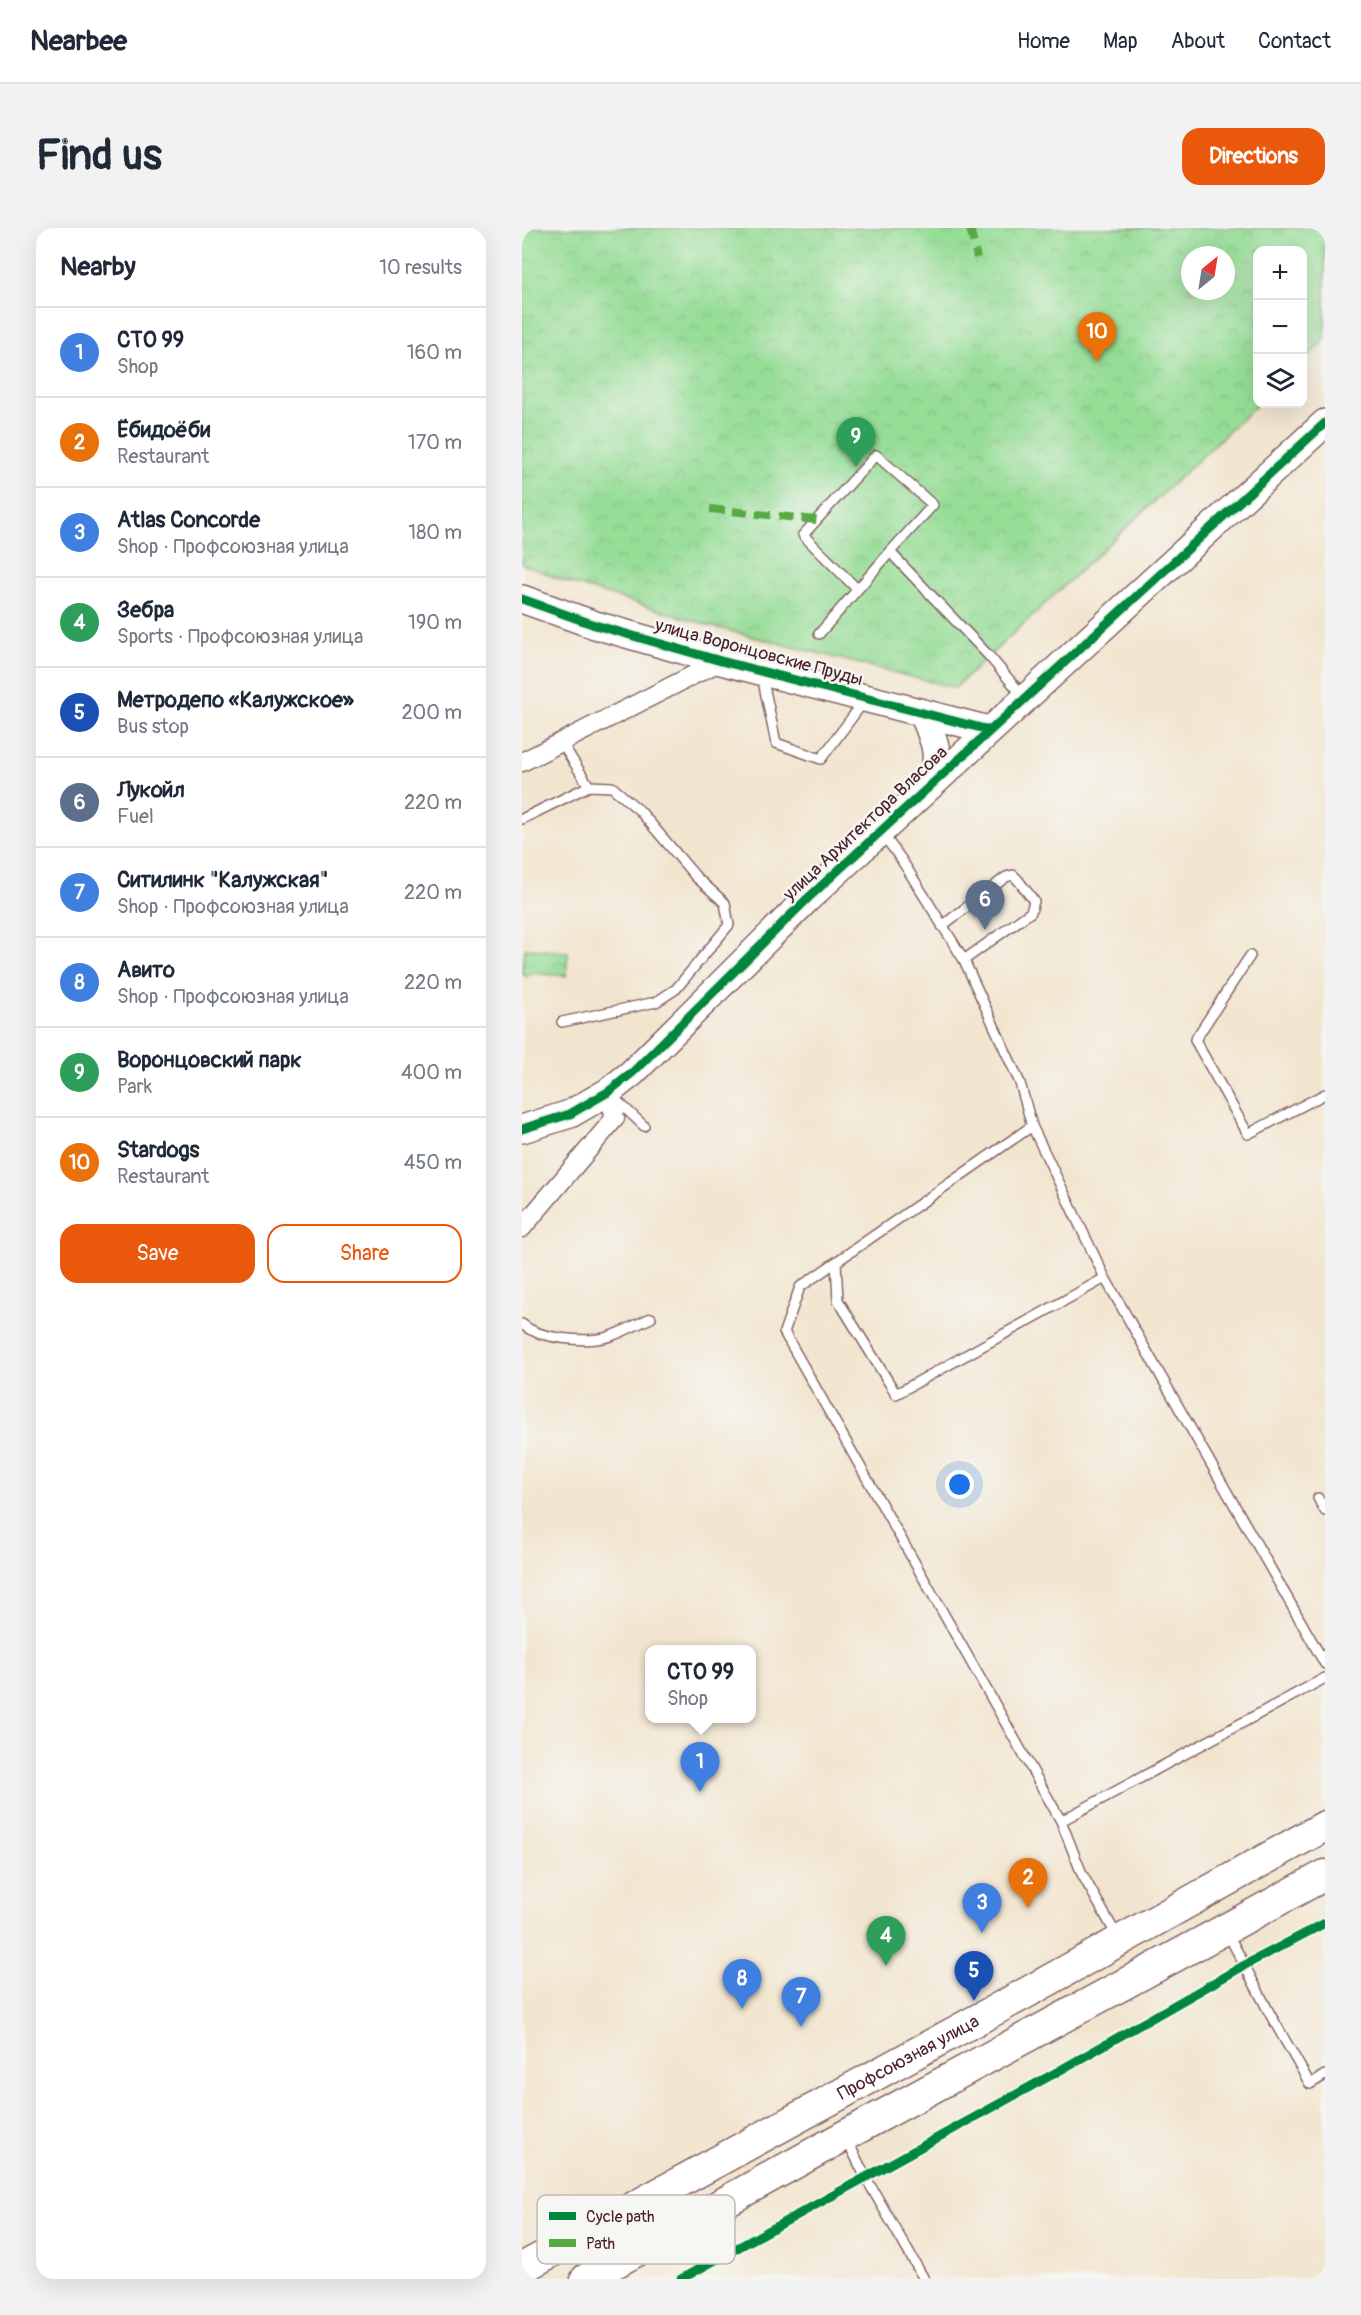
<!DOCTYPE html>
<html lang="en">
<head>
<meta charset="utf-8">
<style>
	:root { --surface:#fff; --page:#f2f2f3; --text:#1f2937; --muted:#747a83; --line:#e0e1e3; --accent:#ea580c }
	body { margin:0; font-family:Pangolin,sans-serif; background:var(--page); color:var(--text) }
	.controls { position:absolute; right:18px; top:18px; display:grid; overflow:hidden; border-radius:12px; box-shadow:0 6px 24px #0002 }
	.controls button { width:54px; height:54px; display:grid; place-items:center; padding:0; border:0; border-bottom:2px solid var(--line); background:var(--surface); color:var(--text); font:30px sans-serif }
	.compass { position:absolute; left:659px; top:18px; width:54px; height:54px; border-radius:50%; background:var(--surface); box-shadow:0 6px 24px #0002; rotate:30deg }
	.you { position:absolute; left:438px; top:1257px; width:21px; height:21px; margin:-15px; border:4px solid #fff; border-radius:50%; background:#1a73e8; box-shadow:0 0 0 9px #1a73e833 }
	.badge { display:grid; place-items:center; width:39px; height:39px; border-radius:50%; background:var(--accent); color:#fff; font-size:20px; font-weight:700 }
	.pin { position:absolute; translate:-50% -50px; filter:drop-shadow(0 2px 3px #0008) }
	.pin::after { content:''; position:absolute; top:32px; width:21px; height:18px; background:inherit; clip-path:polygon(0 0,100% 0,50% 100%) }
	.popup { position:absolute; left:123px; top:1417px; width:111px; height:78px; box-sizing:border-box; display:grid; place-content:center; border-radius:12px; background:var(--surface); filter:drop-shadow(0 2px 4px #0005); font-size:20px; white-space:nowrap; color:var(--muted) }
	.popup b { font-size:22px; color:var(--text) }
	.popup::after { content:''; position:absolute; left:50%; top:100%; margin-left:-12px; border:12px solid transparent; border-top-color:var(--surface) }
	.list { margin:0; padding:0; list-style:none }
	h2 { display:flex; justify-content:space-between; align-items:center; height:78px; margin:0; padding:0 24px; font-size:26px }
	h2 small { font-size:20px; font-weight:400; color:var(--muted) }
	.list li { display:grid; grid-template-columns:39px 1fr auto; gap:18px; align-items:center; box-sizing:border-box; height:90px; padding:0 24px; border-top:2px solid var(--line) }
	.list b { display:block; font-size:22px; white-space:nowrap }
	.list p { margin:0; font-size:20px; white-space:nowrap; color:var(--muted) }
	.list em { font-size:20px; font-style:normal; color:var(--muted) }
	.actions { display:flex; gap:12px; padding:18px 24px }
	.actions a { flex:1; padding:14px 0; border:2px solid var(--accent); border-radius:18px; text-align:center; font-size:21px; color:var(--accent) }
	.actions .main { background:var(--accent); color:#fff }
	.icon { flex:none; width:33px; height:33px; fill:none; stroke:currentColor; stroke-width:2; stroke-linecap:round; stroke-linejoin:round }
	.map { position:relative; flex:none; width:803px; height:2051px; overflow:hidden; border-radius:18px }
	header { display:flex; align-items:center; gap:36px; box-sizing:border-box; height:84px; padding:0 30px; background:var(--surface); border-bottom:2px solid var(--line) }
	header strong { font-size:28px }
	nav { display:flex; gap:33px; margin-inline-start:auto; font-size:21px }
	.intro { display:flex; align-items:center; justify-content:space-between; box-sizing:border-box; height:144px; padding:0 36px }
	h1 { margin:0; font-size:42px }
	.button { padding:15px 27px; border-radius:18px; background:var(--accent); color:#fff; font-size:21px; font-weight:700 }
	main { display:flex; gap:36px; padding:0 36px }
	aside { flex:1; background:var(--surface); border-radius:18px; box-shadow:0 6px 24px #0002 }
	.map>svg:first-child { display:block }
	.park { fill:url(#park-crowns); stroke:#707e60; stroke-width:1.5; fill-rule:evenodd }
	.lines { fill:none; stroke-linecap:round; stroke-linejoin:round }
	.lane-casing { stroke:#856464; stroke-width:12 }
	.street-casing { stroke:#856464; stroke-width:21 }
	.secondary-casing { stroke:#856464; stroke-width:30 }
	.primary-casing { stroke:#856464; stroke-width:33 }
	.lane { stroke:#fff; stroke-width:9 }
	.street { stroke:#fff; stroke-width:18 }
	.secondary { stroke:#fff; stroke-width:27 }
	.primary { stroke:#fff; stroke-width:30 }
	.quiet { stroke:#57aa44; stroke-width:8; stroke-dasharray:15 8; stroke-linecap:butt }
	.cycleway-casing { stroke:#f6f6f2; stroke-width:13 }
	.cycleway { stroke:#00873e; stroke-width:9 }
	.labels { text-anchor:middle; stroke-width:5; stroke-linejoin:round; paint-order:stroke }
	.street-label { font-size:18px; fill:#4a1f2b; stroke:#f6f6f2 }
	.key { fill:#f6f6f2; stroke:#c2b6b6; stroke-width:1.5 }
	.key-label { font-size:16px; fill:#4a1f2b }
</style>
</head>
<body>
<header>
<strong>Nearbee</strong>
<nav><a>Home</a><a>Map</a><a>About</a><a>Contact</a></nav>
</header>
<div class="intro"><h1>Find us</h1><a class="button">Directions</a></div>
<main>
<aside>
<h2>Nearby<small>10 results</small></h2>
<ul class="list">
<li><span class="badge" style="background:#3f7fe0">1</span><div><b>СТО 99</b><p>Shop</p></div><em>160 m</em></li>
<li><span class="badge" style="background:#e8710a">2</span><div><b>Ёбидоёби</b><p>Restaurant</p></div><em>170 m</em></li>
<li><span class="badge" style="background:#3f7fe0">3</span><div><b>Atlas Concorde</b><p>Shop · Профсоюзная улица</p></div><em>180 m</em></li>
<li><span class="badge" style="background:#2e9e5b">4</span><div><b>Зебра</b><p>Sports · Профсоюзная улица</p></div><em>190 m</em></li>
<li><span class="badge" style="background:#1a4fb4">5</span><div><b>Метродепо «Калужское»</b><p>Bus stop</p></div><em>200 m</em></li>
<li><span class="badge" style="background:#5c6f8a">6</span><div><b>Лукойл</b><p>Fuel</p></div><em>220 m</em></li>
<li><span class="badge" style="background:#3f7fe0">7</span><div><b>Ситилинк &quot;Калужская&quot;</b><p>Shop · Профсоюзная улица</p></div><em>220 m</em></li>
<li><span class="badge" style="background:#3f7fe0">8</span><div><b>Авито</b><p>Shop · Профсоюзная улица</p></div><em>220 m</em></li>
<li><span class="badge" style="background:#2e9e5b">9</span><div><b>Воронцовский парк</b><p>Park</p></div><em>400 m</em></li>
<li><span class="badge" style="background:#e8710a">10</span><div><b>Stardogs</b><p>Restaurant</p></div><em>450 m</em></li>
</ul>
<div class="actions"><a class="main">Save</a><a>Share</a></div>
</aside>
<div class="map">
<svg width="803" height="2051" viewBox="0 0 803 2051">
	<defs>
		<pattern id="park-crowns" width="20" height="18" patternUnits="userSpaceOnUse" patternTransform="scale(1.5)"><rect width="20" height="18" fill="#96dd96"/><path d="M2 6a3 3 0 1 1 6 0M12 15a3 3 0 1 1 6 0" fill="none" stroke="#83bd81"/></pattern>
	</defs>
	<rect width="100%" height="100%" fill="#f6f6f2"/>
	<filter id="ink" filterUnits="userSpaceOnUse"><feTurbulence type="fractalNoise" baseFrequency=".0167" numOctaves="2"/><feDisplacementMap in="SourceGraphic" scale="12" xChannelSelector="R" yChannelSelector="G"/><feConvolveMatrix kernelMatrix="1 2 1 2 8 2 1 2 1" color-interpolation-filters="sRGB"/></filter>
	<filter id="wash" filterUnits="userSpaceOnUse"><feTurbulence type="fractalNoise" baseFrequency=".008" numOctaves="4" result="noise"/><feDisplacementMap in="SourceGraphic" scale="24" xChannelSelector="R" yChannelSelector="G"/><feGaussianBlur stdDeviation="1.35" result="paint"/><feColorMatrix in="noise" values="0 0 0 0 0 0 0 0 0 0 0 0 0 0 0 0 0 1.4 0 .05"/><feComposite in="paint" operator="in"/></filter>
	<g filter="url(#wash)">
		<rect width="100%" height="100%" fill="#f2e5cf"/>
		<!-- park -->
		<path class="park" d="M 0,0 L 803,0 L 803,112 L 781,133 L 780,22 L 736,22 L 736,176 L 433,460 L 196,400 L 45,354 L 0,336 ZM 668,27 L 704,27 L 704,63 L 668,63 Z
			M 3,721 L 46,724 L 44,748 L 9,745 L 4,749 L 0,744 Z"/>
	</g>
	<g filter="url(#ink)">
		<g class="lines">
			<!-- lane casing -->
			<g class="lane-casing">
				<path id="lane" d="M 335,361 L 281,307 L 354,227 L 411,277 L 368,324
					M 297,406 L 368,324 L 467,428 L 502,469
					M 240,448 L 254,515 L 299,531 L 343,472
					M 39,514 L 67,558 L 90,559 L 118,583 L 174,649 L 203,675 L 207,697 L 154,761 L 134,774 L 40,794
					M 0,591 L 67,558
					M 360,605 L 379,631 L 442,732 L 498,855 L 510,898 L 583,1050 L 803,1436
					M 420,698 L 484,649 L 491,647 L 496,652 L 512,673 L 509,684 L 442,732
					M 728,728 L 673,812 L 726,906 L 803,866
					M 89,867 L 122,898
					M 510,898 L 278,1059 L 262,1104 L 539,1593 L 560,1646 L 595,1708
					M 314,1034 L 316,1072 L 374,1166 L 583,1050
					M 0,1096 C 17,1111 64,1115 86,1109 C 101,1104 115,1096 129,1090
					M 796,1270 L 803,1283
					M 539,1593 L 803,1450
					M 705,1704 L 748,1786 L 788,1856 L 803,1847
					M 325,1912 L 344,1950 L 402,2051"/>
			</g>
			<!-- street casing -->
			<g class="street-casing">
				<path id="street" d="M 0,534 L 199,433
					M 0,1000 L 93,890 L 86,864"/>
			</g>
			<!-- secondary casing -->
			<g class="secondary-casing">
				<path id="secondary" d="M 0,371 L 73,397 L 199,433 L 467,502
					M 401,485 C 413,515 419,523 410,556
					M 0,901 L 48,886 L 86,864 L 110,845 L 285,671 L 803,195"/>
			</g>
			<!-- primary casing -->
			<g class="primary-casing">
				<g id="primary">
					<path id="s1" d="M 0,2040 L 504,1765 L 803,1598"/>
					<path d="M 64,2051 L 322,1908 L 803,1647"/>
				</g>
			</g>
			<!-- lane -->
			<use href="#lane" class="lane"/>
			<!-- street -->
			<use href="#street" class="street"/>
			<!-- secondary -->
			<use href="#secondary" class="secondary"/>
			<!-- primary -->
			<use href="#primary" class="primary"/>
			<!-- quiet -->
			<path class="quiet" d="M 448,0 L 455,30
				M 188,281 L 295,292"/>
			<!-- cycleway casing -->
			<g class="cycleway-casing">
				<path id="cycleway" d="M 0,371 L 73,397 L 199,433 L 467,502
					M 0,901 L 48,886 L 86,864 L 110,845 L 285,671 L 803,195
					M 159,2051 L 535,1844 L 723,1737 L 803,1695"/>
			</g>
			<!-- cycleway -->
			<use href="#cycleway" class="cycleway"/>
		</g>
	</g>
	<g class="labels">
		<!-- street labels -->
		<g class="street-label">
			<text transform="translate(237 424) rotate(15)" y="6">улица Воронцовские Пруды</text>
			<text transform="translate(343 595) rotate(-43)" y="6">улица Архитектора Власова</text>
			<text dy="6" stroke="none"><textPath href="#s1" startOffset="440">Профсоюзная улица</textPath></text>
		</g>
	</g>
	<!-- legend -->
	<rect x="15" y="1967" width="198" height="69" rx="9" class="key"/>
	<rect x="27" y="1984" width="27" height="8" fill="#00873e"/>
	<rect x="27" y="2011" width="27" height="8" fill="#57aa44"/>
	<g class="key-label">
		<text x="64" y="1994">Cycle path</text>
		<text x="64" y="2021">Path</text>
	</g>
</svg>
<div class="controls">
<button>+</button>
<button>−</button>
<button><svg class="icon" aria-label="layers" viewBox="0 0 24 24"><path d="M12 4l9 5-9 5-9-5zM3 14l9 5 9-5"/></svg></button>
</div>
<svg class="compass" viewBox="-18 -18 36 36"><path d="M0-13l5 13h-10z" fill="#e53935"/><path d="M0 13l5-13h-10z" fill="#747a83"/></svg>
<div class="you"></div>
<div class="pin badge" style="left:178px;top:1564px;background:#3f7fe0">1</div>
<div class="popup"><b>СТО 99</b>Shop</div>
<div class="pin badge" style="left:506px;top:1680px;background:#e8710a">2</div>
<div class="pin badge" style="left:460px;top:1705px;background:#3f7fe0">3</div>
<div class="pin badge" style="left:364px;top:1738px;background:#2e9e5b">4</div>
<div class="pin badge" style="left:452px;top:1773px;background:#1a4fb4">5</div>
<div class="pin badge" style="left:463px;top:702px;background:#5c6f8a">6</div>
<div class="pin badge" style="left:279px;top:1799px;background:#3f7fe0">7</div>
<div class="pin badge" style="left:220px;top:1781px;background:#3f7fe0">8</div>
<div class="pin badge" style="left:334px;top:239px;background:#2e9e5b">9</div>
<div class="pin badge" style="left:575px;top:134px;background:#e8710a">10</div>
</div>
</main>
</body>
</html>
